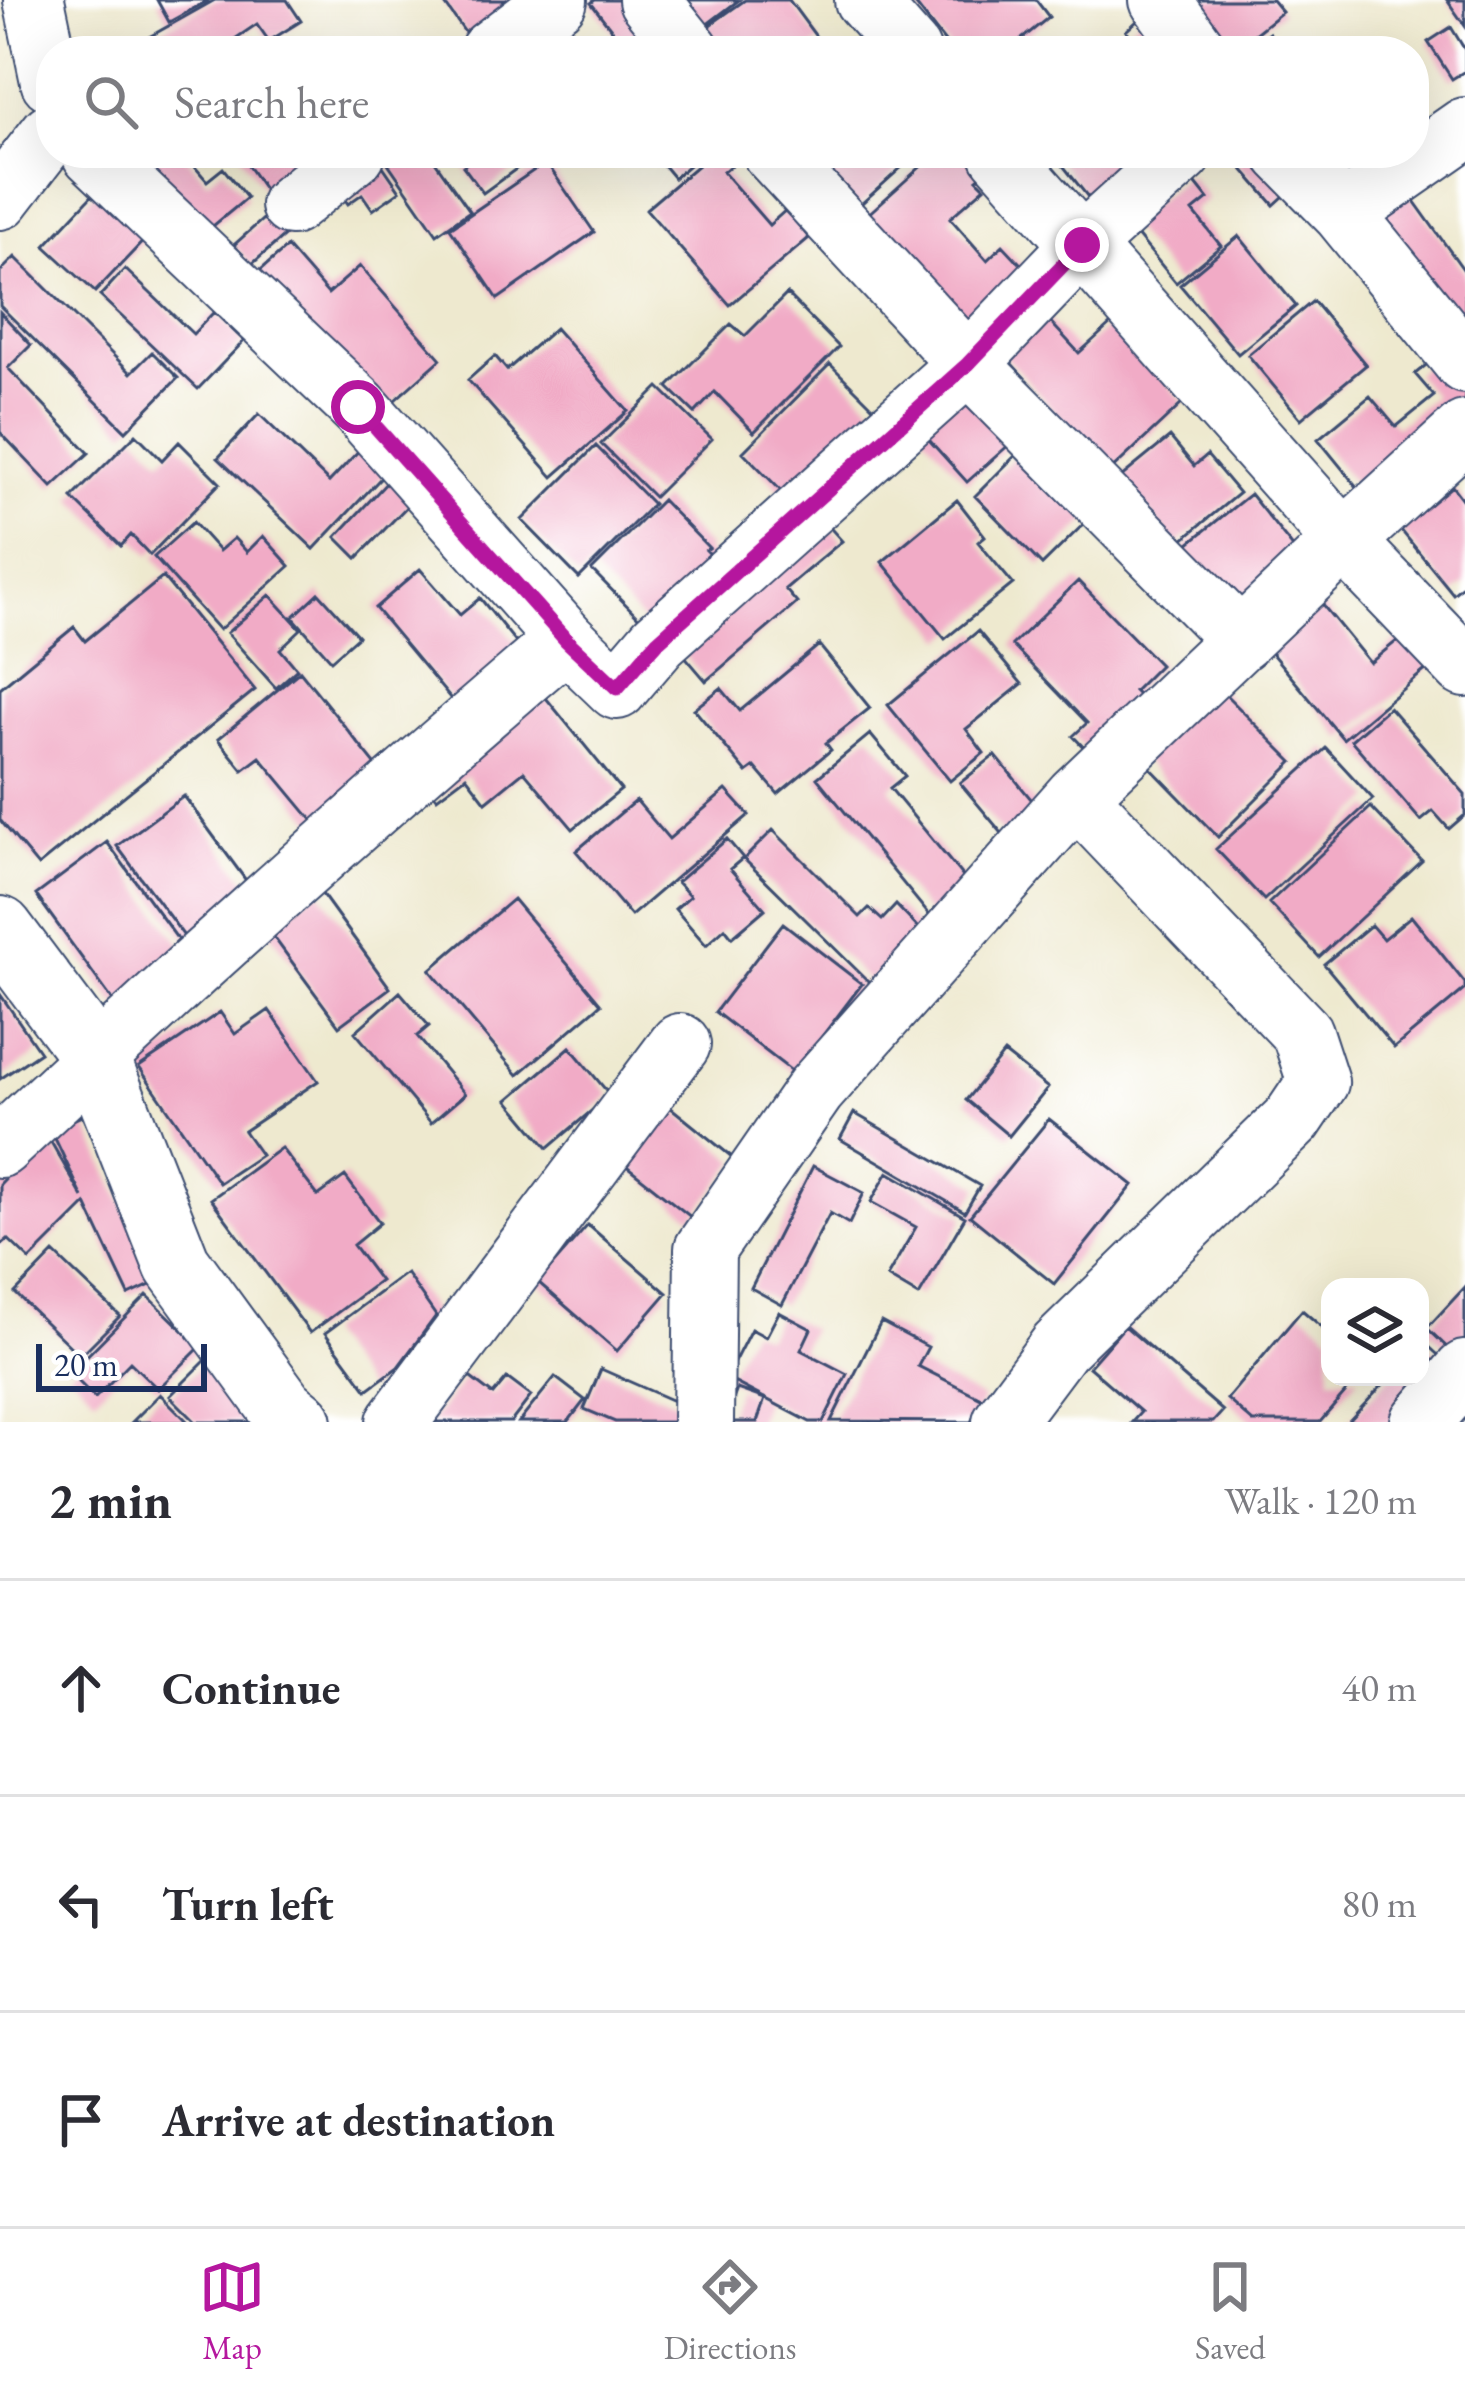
<!DOCTYPE html>
<html lang="en">
<head>
<meta charset="utf-8">
<style>
	:root { --surface:#fff; --page:#f2f2f3; --text:#2b2b33; --muted:#7c7c81; --line:#e1e1e2; --accent:#b5179e }
	body { margin:0; font-family:"EB Garamond",serif; background:var(--page); color:var(--text) }
	.controls { position:absolute; right:36px; bottom:36px; display:grid; overflow:hidden; border-radius:24px; box-shadow:0 12px 48px #0002 }
	.controls button { width:108px; height:108px; display:grid; place-items:center; padding:0; border:0; border-bottom:3px solid var(--line); background:var(--surface); color:var(--text); font:60px sans-serif }
	.scale { position:absolute; left:36px; bottom:30px; width:171px; box-sizing:border-box; padding-left:12px; border:6px solid #1b2f5e; border-top:0; font-size:33px; line-height:42px; white-space:nowrap; color:#1b2f5e; -webkit-text-stroke:9px #fff; paint-order:stroke }
	.stop { position:absolute; width:36px; height:36px; margin:-27px; border:9px solid #b5179e; border-radius:50%; background:#fff }
	.stop.end { background:#b5179e; border-color:#fff; box-shadow:0 3px 12px #0008 }
	.list { margin:0; padding:0; list-style:none }
	h2 { display:flex; justify-content:space-between; align-items:center; height:156px; margin:0; padding:0 48px; font-size:51px }
	h2 small { font-size:39px; font-weight:400; color:var(--muted) }
	.list li { display:grid; grid-template-columns:78px 1fr auto; gap:36px; align-items:center; box-sizing:border-box; height:216px; padding:0 48px; border-top:3px solid var(--line) }
	.list b { display:block; font-size:45px; white-space:nowrap }
	.list em { font-size:39px; font-style:normal; color:var(--muted) }
	.icon { flex:none; width:66px; height:66px; fill:none; stroke:currentColor; stroke-width:2; stroke-linecap:round; stroke-linejoin:round }
	.map { position:relative; flex:none; width:1465px; height:1422px; overflow:hidden }
	.search { position:absolute; background:var(--surface); box-shadow:0 12px 48px #0002; left:36px; right:36px; top:36px; height:132px; display:flex; align-items:center; gap:30px; box-sizing:border-box; padding:0 42px; border-radius:48px; color:var(--muted); font-size:45px }
	.sheet { height:804px; background:var(--surface) }
	nav { display:flex; justify-content:space-around; align-items:center; box-sizing:border-box; height:168px; border-top:3px solid var(--line); background:var(--surface); font-size:33px; color:var(--muted) }
	nav a { display:grid; justify-items:center; gap:6px }
	nav .on { color:var(--accent) }
	.map>svg:first-child { display:block }
	.building { fill:#f1abc6 }
	.lines { fill:none; stroke-linecap:round; stroke-linejoin:round }
	.minor-casing { stroke:#3b4b6f; stroke-width:64 }
	.tertiary-casing { stroke:#3b4b6f; stroke-width:70 }
	.minor { stroke:#fff; stroke-width:60 }
	.tertiary { stroke:#fff; stroke-width:66 }
	.route { stroke:#b5179e; stroke-width:15 }
</style>
</head>
<body>
<div class="map">
<svg width="1465" height="1422" viewBox="0 0 1465 1422">
	<rect width="100%" height="100%" fill="#fff"/>
	<filter id="ink" filterUnits="userSpaceOnUse"><feTurbulence type="fractalNoise" baseFrequency=".00833" numOctaves="2"/><feDisplacementMap in="SourceGraphic" scale="24" xChannelSelector="R" yChannelSelector="G"/><feConvolveMatrix kernelMatrix="1 2 1 2 8 2 1 2 1" color-interpolation-filters="sRGB"/></filter>
	<filter id="wash" filterUnits="userSpaceOnUse"><feTurbulence type="fractalNoise" baseFrequency=".004" numOctaves="4" result="noise"/><feDisplacementMap in="SourceGraphic" scale="48" xChannelSelector="R" yChannelSelector="G"/><feGaussianBlur stdDeviation="2.7" result="paint"/><feColorMatrix in="noise" values="0 0 0 0 0 0 0 0 0 0 0 0 0 0 0 0 0 1.4 0 .05"/><feComposite in="paint" operator="in"/></filter>
	<g filter="url(#wash)">
		<rect width="100%" height="100%" fill="#eee9cf"/>
		<g id="blocks">
			<!-- building -->
			<path class="building" d="M 157,0 L 209,0 L 169,22 Z
				M 215,0 L 287,0 L 301,21 L 269,41 L 257,24 L 217,51 L 124,51 Z
				M 442,0 L 538,0 L 474,45 Z
				M 595,0 L 640,0 L 656,44 L 647,51 L 628,51 L 591,3 Z
				M 659,0 L 739,0 L 689,38 Z
				M 745,0 L 789,0 L 820,42 L 807,51 L 702,51 L 693,37 Z
				M 912,0 L 1036,0 L 1049,17 L 1007,51 L 952,51 Z
				M 1175,0 L 1272,0 L 1282,12 L 1233,51 L 1216,51 Z
				M 1447,0 L 1465,0 L 1465,26 Z
				M 560,13 L 584,46 L 578,51 L 510,51 Z
				M 1146,13 L 1179,51 L 1144,51 L 1126,31 Z
				M 1451,27 L 1465,50 L 1465,71 L 1452,79 L 1428,42 Z
				M 1269,33 L 1282,51 L 1246,51 Z
				M 334,38 L 343,51 L 315,51 Z
				M 123,153 L 183,153 L 207,181 L 223,168 L 247,198 L 196,240 Z
				M 239,153 L 322,153 L 266,192 Z
				M 374,153 L 400,191 L 373,210 L 362,194 L 348,204 L 329,176 Z
				M 381,153 L 437,153 L 432,157 L 470,211 L 437,234 Z
				M 479,153 L 538,153 L 483,193 L 463,166 Z
				M 653,153 L 703,153 L 674,178 Z
				M 712,153 L 745,153 L 723,172 L 769,225 L 786,210 L 809,238 L 730,305 L 646,209 Z
				M 797,153 L 909,153 L 913,157 L 851,213 Z
				M 936,153 L 972,153 L 988,170 L 977,179 L 985,187 L 950,218 L 987,260 L 1003,245 L 1031,275 L 969,332 L 864,218 Z
				M 1053,153 L 1183,153 L 1103,216 Z
				M 1229,153 L 1266,153 L 1295,186 L 1274,205 Z
				M 1304,153 L 1367,153 L 1328,183 Z
				M 546,162 L 594,232 L 498,299 L 450,228 Z
				M 1189,175 L 1208,199 L 1193,211 L 1221,246 L 1176,283 L 1128,224 Z
				M 100,187 L 150,234 L 95,292 L 45,246 Z
				M 1407,191 L 1465,272 L 1465,354 L 1369,219 Z
				M 280,204 L 298,224 L 251,265 L 234,245 Z
				M 1239,236 L 1296,306 L 1238,354 L 1180,285 Z
				M 287,247 L 328,294 L 360,266 L 441,359 L 377,416 L 254,276 Z
				M 15,257 L 131,373 L 152,352 L 178,378 L 126,431 L 0,306 L 0,272 Z
				M 125,269 L 193,334 L 214,312 L 244,341 L 198,389 L 100,296 Z
				M 787,294 L 839,347 L 754,432 L 715,392 L 695,413 L 668,387 L 731,324 L 745,336 Z
				M 1313,301 L 1366,365 L 1301,419 L 1248,355 Z
				M 0,312 L 31,345 L 8,368 L 89,453 L 52,487 L 0,432 Z
				M 1044,315 L 1079,353 L 1112,323 L 1184,402 L 1110,471 L 1002,353 Z
				M 555,328 L 628,411 L 553,477 L 468,380 L 495,356 L 507,370 Z
				M 1441,353 L 1465,382 L 1465,416 L 1366,498 L 1318,439 L 1370,396 L 1396,427 L 1434,396 L 1415,374 Z
				M 830,364 L 886,420 L 798,508 L 743,452 Z
				M 965,374 L 1020,435 L 967,482 L 912,421 Z
				M 659,387 L 712,439 L 654,497 L 601,444 Z
				M 259,414 L 329,482 L 367,442 L 392,466 L 314,549 L 218,458 Z
				M 136,434 L 162,460 L 179,442 L 220,483 L 150,555 L 131,535 L 121,546 L 72,498 Z
				M 1170,437 L 1194,466 L 1207,455 L 1239,493 L 1176,545 L 1121,477 Z
				M 596,446 L 653,504 L 579,578 L 522,520 Z
				M 1020,451 L 1101,507 L 1042,565 L 975,496 Z
				M 389,480 L 412,501 L 357,558 L 336,537 Z
				M 1452,486 L 1465,503 L 1465,584 L 1453,594 L 1400,529 Z
				M 1250,494 L 1307,565 L 1242,618 L 1183,548 Z
				M 662,500 L 709,548 L 706,550 L 723,567 L 655,634 L 592,570 Z
				M 957,500 L 985,536 L 978,542 L 1013,584 L 945,639 L 882,562 Z
				M 824,521 L 842,541 L 785,589 L 797,603 L 706,681 L 677,647 Z
				M 193,522 L 219,551 L 234,538 L 247,552 L 263,536 L 290,566 L 219,630 L 154,557 Z
				M 420,569 L 460,615 L 480,598 L 526,655 L 460,710 L 375,608 Z
				M 163,577 L 255,690 L 38,866 L 0,820 L 0,688 L 74,627 L 85,641 Z
				M 1078,581 L 1160,665 L 1134,691 L 1146,703 L 1092,756 L 1073,736 L 1087,723 L 1012,645 Z
				M 319,593 L 358,636 L 331,660 L 293,617 Z
				M 270,595 L 301,629 L 280,649 L 297,669 L 276,688 L 227,633 Z
				M 1317,598 L 1370,663 L 1415,626 L 1441,657 L 1343,739 L 1263,643 Z
				M 978,631 L 1022,684 L 966,729 L 984,753 L 950,781 L 888,705 Z
				M 819,645 L 870,708 L 826,743 L 831,750 L 778,794 L 755,767 L 747,773 L 694,709 L 721,688 L 740,711 Z
				M 300,671 L 383,774 L 318,827 L 260,757 L 243,770 L 218,739 Z
				M 1212,681 L 1293,762 L 1218,837 L 1138,755 Z
				M 533,682 L 621,790 L 573,829 L 524,771 L 486,802 L 466,776 L 437,798 L 420,776 Z
				M 1389,707 L 1465,794 L 1465,815 L 1449,829 L 1433,811 L 1421,821 L 1351,740 Z
				M 870,734 L 905,776 L 890,788 L 973,889 L 934,921 L 817,778 Z
				M 1326,748 L 1373,799 L 1264,900 L 1216,849 Z
				M 995,755 L 1045,816 L 1011,844 L 960,783 Z
				M 726,790 L 749,815 L 631,916 L 576,851 L 636,800 L 669,839 Z
				M 184,796 L 256,894 L 189,943 L 117,846 Z
				M 1371,807 L 1422,861 L 1319,957 L 1269,903 Z
				M 773,830 L 860,917 L 869,908 L 882,920 L 896,905 L 920,930 L 869,982 L 744,859 Z
				M 727,839 L 743,858 L 730,869 L 765,909 L 732,937 L 725,928 L 706,945 L 675,909 L 690,896 L 677,882 Z
				M 107,842 L 187,952 L 116,1005 L 36,895 Z
				M 319,890 L 390,988 L 339,1026 L 267,928 Z
				M 513,899 L 601,1004 L 518,1075 L 430,970 Z
				M 1411,916 L 1465,983 L 1465,989 L 1394,1048 L 1324,964 L 1371,925 L 1383,939 Z
				M 783,923 L 862,984 L 794,1073 L 715,1012 Z
				M 400,992 L 429,1026 L 417,1036 L 465,1094 L 431,1123 L 355,1032 Z
				M 0,994 L 40,1052 L 0,1079 Z
				M 269,1010 L 318,1081 L 244,1131 L 261,1155 L 219,1183 L 139,1067 L 220,1012 L 235,1034 Z
				M 570,1047 L 610,1095 L 548,1148 L 508,1100 Z
				M 1004,1053 L 1048,1088 L 1009,1136 L 966,1100 Z
				M 665,1103 L 737,1161 L 692,1218 L 619,1160 Z
				M 854,1113 L 980,1186 L 965,1212 L 840,1139 Z
				M 82,1116 L 159,1281 L 129,1295 L 86,1204 L 30,1260 L 8,1239 L 0,1246 L 0,1184 L 47,1135 L 83,1198 L 51,1130 Z
				M 1049,1119 L 1133,1185 L 1054,1284 L 970,1216 Z
				M 281,1148 L 318,1196 L 345,1176 L 380,1223 L 353,1245 L 380,1281 L 310,1333 L 211,1199 Z
				M 813,1166 L 864,1193 L 849,1224 L 830,1213 L 782,1305 L 751,1288 Z
				M 888,1172 L 965,1217 L 919,1296 L 887,1277 L 916,1227 L 871,1202 Z
				M 588,1225 L 667,1293 L 617,1351 L 538,1282 Z
				M 54,1253 L 120,1316 L 80,1356 L 15,1293 Z
				M 406,1273 L 436,1316 L 398,1367 L 367,1390 L 325,1333 Z
				M 1465,1287 L 1465,1343 L 1454,1354 L 1427,1328 Z
				M 147,1295 L 200,1347 L 158,1389 L 130,1362 L 95,1398 L 70,1373 Z
				M 1302,1310 L 1330,1334 L 1330,1377 L 1359,1377 L 1320,1422 L 1253,1422 L 1227,1399 Z
				M 779,1312 L 811,1329 L 801,1350 L 847,1374 L 823,1422 L 810,1422 L 726,1378 L 751,1329 L 766,1337 Z
				M 881,1322 L 928,1347 L 918,1366 L 983,1399 L 971,1422 L 831,1421 Z
				M 1125,1326 L 1223,1411 L 1213,1422 L 1132,1422 L 1141,1412 L 1089,1367 Z
				M 1423,1341 L 1449,1365 L 1396,1422 L 1348,1422 L 1390,1377 L 1420,1377 L 1420,1345 Z
				M 207,1359 L 270,1422 L 196,1422 L 170,1396 Z
				M 601,1369 L 687,1407 L 681,1422 L 615,1422 L 584,1409 Z
				M 467,1375 L 493,1395 L 507,1378 L 531,1396 L 511,1422 L 430,1422 Z
				M 555,1377 L 585,1400 L 568,1422 L 519,1422 Z
				M 737,1389 L 765,1399 L 757,1422 L 725,1422 Z
				M 160,1394 L 188,1422 L 132,1422 Z"/>
		</g>
	</g>
	<g filter="url(#ink)">
		<use href="#blocks" fill-opacity="0" stroke="#3b4b6f" stroke-width="3"/>
		<g class="lines">
			<!-- minor casing -->
			<g class="minor-casing">
				<path id="minor" d="M 34,0 L 51,81
					M 649,0 L 690,51
					M 865,0 L 910,51
					M 1160,0 L 1197,51
					M 490,51 L 557,0
					M 92,153 L 359,407 L 566,640 L 617,689 L 658,641 L 968,364 L 1082,245 L 1183,153
					M 773,153 L 968,364 L 1241,640
					M 1000,153 L 1344,541 L 1465,667
					M 1284,153 L 1343,213 L 1465,363
					M 0,199 L 51,133
					M 291,205 L 355,153
					M 1343,213 L 1465,128
					M 0,1147 C 184,974 373,805 566,640
					M 397,1422 L 680,1044
					M 703,1422 L 705,1249 L 815,1090 L 1076,796 L 1344,541 L 1465,431
					M 1003,1422 L 1059,1347 L 1293,1119 L 1318,1082 L 1302,1033 L 1076,796
					M 1421,1422 L 1465,1371"/>
			</g>
			<!-- tertiary casing -->
			<g class="tertiary-casing">
				<path id="tertiary" d="M 0,930 L 96,1058 L 177,1264 L 282,1408 L 299,1422"/>
			</g>
			<!-- minor -->
			<use href="#minor" class="minor"/>
			<!-- tertiary -->
			<use href="#tertiary" class="tertiary"/>
		</g>
	</g>
	<g class="lines" filter="url(#ink)">
		<!-- route -->
		<path class="route" d="M 358,407 L 566,640 L 617,688 L 658,641 L 968,364 L 1082,245"/>
	</g>
</svg>
<div class="controls">
<button><svg class="icon" aria-label="layers" viewBox="0 0 24 24"><path d="M12 4l9 5-9 5-9-5zM3 14l9 5 9-5"/></svg></button>
</div>
<div class="scale">20 m</div>
<div class="stop" style="left:358px;top:407px"></div>
<div class="stop end" style="left:1082px;top:245px"></div>
<div class="search"><svg class="icon" aria-label="search" viewBox="0 0 24 24"><circle cx="10" cy="10" r="6"/><path d="M15 15l6 6"/></svg>Search here</div>
</div>
<section class="sheet">
<h2>2 min<small>Walk · 120 m</small></h2>
<ul class="list">
<li><svg class="icon" aria-label="ahead" viewBox="0 0 24 24"><path d="M12 20V5M6 11l6-6 6 6"/></svg><div><b>Continue</b></div><em>40 m</em></li>
<li><svg class="icon" aria-label="left" viewBox="0 0 24 24"><path d="M17 20v-9H6M10 6l-5 5 5 5"/></svg><div><b>Turn left</b></div><em>80 m</em></li>
<li><svg class="icon" aria-label="arrive" viewBox="0 0 24 24"><path d="M6 21V4h12l-3 4 3 4H6"/></svg><div><b>Arrive at destination</b></div></li>
</ul>
</section>
<nav>
<a class="on"><svg class="icon" aria-label="map" viewBox="0 0 24 24"><path d="M3 6l6-2 6 2 6-2v14l-6 2-6-2-6 2zM9 4v14M15 6v14"/></svg>Map</a>
<a><svg class="icon" aria-label="directions" viewBox="0 0 24 24"><path d="M12 3l9 9-9 9-9-9zM9 14v-3h6M13 9l2 2-2 2"/></svg>Directions</a>
<a><svg class="icon" aria-label="saved" viewBox="0 0 24 24"><path d="M7 4h10v16l-5-4-5 4z"/></svg>Saved</a>
</nav>
</body>
</html>
